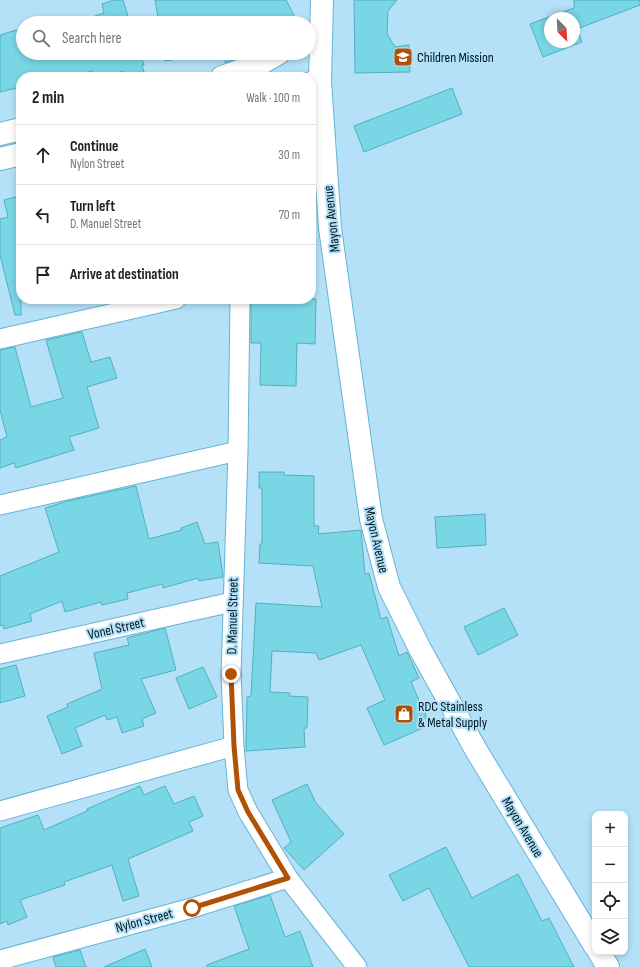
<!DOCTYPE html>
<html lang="en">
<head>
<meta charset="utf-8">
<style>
	:root { --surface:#fff; --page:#f2f2f2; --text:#222; --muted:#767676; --line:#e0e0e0 }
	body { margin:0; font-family:"Sofia Sans Condensed",sans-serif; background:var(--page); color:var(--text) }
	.controls { position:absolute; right:12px; bottom:12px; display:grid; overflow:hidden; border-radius:8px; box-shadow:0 2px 6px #0003 }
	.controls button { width:36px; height:36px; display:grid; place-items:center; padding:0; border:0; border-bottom:1px solid var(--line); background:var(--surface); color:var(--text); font:20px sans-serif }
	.compass { position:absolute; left:544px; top:12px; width:36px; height:36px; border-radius:50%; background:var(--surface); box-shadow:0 2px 6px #0003; rotate:156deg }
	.stop { position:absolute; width:12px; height:12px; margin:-9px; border:3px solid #b05106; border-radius:50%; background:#fff }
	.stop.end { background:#b05106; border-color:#fff; box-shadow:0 1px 4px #0008 }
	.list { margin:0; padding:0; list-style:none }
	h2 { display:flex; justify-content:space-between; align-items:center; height:52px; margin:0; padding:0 16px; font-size:17px }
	h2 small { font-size:13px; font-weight:400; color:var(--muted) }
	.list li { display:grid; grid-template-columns:26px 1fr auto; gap:12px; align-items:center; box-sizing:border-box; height:60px; padding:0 16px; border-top:1px solid var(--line) }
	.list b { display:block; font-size:15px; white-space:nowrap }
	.list p { margin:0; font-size:13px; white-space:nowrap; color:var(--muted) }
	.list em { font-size:13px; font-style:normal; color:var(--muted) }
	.icon { flex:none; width:22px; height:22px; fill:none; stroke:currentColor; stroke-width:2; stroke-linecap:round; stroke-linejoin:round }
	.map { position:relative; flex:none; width:640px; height:967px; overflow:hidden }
	.search { position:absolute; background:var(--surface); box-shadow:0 2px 6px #0003; left:16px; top:16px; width:300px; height:44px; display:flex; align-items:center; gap:10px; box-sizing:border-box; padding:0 14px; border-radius:22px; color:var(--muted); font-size:15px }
	.panel { position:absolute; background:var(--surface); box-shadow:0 2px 6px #0003; left:16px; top:72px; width:300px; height:232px; border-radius:16px }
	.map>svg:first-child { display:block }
	.building { fill:#78d6e5; stroke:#51b0bf; fill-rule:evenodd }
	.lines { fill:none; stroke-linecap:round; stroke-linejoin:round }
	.street-casing { stroke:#66b3d6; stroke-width:21 }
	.secondary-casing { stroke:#66b3d6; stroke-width:24 }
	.primary-casing { stroke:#66b3d6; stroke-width:24 }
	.street { stroke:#fff; stroke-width:19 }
	.secondary { stroke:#fff; stroke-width:22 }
	.primary { stroke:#fff; stroke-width:22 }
	.route { stroke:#b05106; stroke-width:5 }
	.labels { text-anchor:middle; stroke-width:4; stroke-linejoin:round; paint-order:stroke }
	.poi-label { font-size:14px; fill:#011721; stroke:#b4e1f7; text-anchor:start }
	.street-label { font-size:14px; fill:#011721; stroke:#b4e1f7 }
</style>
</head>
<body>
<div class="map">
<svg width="640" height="967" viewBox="0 0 640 967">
	<rect width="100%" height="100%" fill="#b4e1f7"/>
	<!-- building -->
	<path class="building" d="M 114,0 L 123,0 L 130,23 L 74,23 L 104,13 L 102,4 Z
		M 155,0 L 286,0 L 298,23 L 224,23 L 223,18 L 196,23 L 159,23 Z
		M 354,0 L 397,0 L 388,11 L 387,34 L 395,47 L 409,45 L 410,72 L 355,73 Z
		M 574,0 L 640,0 L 640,5 L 577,29 L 582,42 L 543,57 L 530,24 L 574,8 ZM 550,18 L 574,18 L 574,42 L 550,42 Z
		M 67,16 L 69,23 L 42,23 Z
		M 23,28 L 23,53 L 140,53 L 144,65 L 142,65 L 144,72 L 130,77 L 126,77 L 123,71 L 104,77 L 94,77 L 92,71 L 72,77 L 21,77 L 21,87 L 0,92 L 0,35 Z
		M 164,53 L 191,53 L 191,57 L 165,61 Z
		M 225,53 L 253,53 L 225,63 Z
		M 452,88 L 462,114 L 364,152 L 354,126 Z
		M 19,196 L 21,206 L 21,315 L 15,315 L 0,255 L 0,219 L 8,217 L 4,200 Z
		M 251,299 L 316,299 L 315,344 L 297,343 L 296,386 L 260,385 L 261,343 L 251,343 Z
		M 82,332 L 91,362 L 110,357 L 117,378 L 87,387 L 99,428 L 69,437 L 74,450 L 16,468 L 14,463 L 0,468 L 0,440 L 7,437 L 0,410 L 0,350 L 15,347 L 31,407 L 63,398 L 46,340 Z
		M 259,472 L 284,472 L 284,475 L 314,476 L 314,526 L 319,526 L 318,534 L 361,530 L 365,574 L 369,573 L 381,619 L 387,617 L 399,656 L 407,652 L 419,678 L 411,682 L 430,725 L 384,745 L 367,708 L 385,700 L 361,645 L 319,660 L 316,653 L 272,651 L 270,692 L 290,693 L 289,696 L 308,697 L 307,728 L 304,728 L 305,747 L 246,751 L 247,697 L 251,696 L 256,603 L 322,607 L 313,566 L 259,563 L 260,544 L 262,544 L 262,488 L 259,488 Z
		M 136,486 L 149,539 L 182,530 L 181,528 L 197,522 L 205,544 L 218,542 L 223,577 L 199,581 L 198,578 L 163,588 L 162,584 L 127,593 L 128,599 L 102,605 L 101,602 L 65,612 L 62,601 L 30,614 L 32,621 L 4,629 L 3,625 L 0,626 L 0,576 L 59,552 L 45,508 L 68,501 Z
		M 485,514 L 486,545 L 437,548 L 435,517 Z
		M 504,608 L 518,635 L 478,655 L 464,627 Z
		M 165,628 L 176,670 L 141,679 L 156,713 L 142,719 L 144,726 L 122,733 L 117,717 L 107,720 L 105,715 L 75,728 L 82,746 L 62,754 L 47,716 L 68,707 L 67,704 L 102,689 L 94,653 L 129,645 L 127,638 Z
		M 16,665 L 25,696 L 0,703 L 0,669 Z
		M 203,667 L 217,697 L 189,709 L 176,678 Z
		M 307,784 L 316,803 L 344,834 L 304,870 L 284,848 L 291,842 L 272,800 Z
		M 140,786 L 144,795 L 165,786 L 174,804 L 194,796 L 203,816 L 189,822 L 193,831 L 128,859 L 139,896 L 123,901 L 112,865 L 64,882 L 65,885 L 20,900 L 27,917 L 8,925 L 7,921 L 0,924 L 0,828 L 38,815 L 44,830 L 87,811 L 87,809 Z
		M 446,847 L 472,898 L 518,874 L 542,921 L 549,918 L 574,967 L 469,967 L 429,888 L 403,901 L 389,875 Z
		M 270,895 L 285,937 L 300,931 L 313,967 L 207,967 L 207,965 L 249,949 L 234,906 Z
		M 145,949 L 152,967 L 104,967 Z
		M 80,950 L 86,967 L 56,967 L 53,957 Z"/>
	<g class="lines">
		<!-- street casing -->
		<g class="street-casing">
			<path id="street" d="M 240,299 L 238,451 L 231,674 L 234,746 L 238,790 L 248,812 L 288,878 L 357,967
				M 0,339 L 176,299
				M 0,505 L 238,451
				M 0,654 L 232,602
				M 0,811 L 234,746
				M 0,960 L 192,908 L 288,878"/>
		</g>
		<!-- secondary casing -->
		<g class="secondary-casing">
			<path id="secondary" d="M 320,81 L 330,228 L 371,519 L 389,587 L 420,649 L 476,750 L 595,946
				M 599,952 L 608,967"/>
		</g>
		<!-- primary casing -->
		<g class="primary-casing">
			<path id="primary" d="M 222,77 L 260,64 L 279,53
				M 311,83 L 320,81 L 322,0
				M 0,134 L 21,129
				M 0,159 L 21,154"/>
		</g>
		<!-- street -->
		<use href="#street" class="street"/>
		<!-- secondary -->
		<use href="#secondary" class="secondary"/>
		<!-- primary -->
		<use href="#primary" class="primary"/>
	</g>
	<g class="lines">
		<!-- route -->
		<path class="route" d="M 192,908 L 288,878 L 248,812 L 238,790 L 234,746 L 231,674"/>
	</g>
	<!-- icons -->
	<defs>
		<g id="school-square" transform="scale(1)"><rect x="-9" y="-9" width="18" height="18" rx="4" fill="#b05106" stroke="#b4e1f7"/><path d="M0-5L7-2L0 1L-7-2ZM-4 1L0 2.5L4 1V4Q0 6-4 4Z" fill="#fff"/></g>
		<g id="shop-square" transform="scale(1)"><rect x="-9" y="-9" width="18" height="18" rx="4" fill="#b05106" stroke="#b4e1f7"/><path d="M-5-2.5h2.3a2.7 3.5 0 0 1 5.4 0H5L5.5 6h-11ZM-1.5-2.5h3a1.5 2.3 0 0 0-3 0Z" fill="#fff"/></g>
	</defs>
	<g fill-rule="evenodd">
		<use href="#school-square" x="403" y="57"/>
		<use href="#shop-square" x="404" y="714"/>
	</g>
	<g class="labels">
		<!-- poi labels -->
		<g class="poi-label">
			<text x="417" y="62">Children Mission</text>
			<text x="418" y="711">RDC Stainless<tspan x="418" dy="16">&amp; Metal Supply</tspan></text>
		</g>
		<!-- street labels -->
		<g class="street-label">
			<text transform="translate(331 219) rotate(-96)" y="5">Mayon Avenue</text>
			<text transform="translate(377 540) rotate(77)" y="5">Mayon Avenue</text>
			<text transform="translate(232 616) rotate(-89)" y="5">D. Manuel Street</text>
			<text transform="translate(116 628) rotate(-13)" y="5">Vonel Street</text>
			<text transform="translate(523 827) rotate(59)" y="5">Mayon Avenue</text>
			<text transform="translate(144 920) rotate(-15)" y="5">Nylon Street</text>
		</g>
	</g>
</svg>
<div class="controls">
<button>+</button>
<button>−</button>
<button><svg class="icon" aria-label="locate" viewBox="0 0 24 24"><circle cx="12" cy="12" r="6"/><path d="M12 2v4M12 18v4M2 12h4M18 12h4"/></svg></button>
<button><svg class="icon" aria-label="layers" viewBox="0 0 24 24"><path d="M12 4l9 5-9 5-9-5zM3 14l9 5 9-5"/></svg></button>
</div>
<svg class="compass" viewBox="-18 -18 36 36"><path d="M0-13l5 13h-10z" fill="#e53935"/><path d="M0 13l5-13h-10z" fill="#767676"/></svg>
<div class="stop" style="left:192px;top:908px"></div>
<div class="stop end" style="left:231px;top:674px"></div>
<div class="search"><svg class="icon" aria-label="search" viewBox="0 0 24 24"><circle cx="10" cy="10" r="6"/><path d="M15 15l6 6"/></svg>Search here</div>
<section class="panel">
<h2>2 min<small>Walk · 100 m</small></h2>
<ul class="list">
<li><svg class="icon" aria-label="ahead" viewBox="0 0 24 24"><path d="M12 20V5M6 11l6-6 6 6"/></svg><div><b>Continue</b><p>Nylon Street</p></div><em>30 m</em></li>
<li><svg class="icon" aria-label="left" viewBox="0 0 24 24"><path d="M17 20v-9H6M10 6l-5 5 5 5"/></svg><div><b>Turn left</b><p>D. Manuel Street</p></div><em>70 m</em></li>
<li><svg class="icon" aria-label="arrive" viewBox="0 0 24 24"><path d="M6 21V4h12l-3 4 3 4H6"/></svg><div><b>Arrive at destination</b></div></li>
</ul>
</section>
</div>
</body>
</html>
